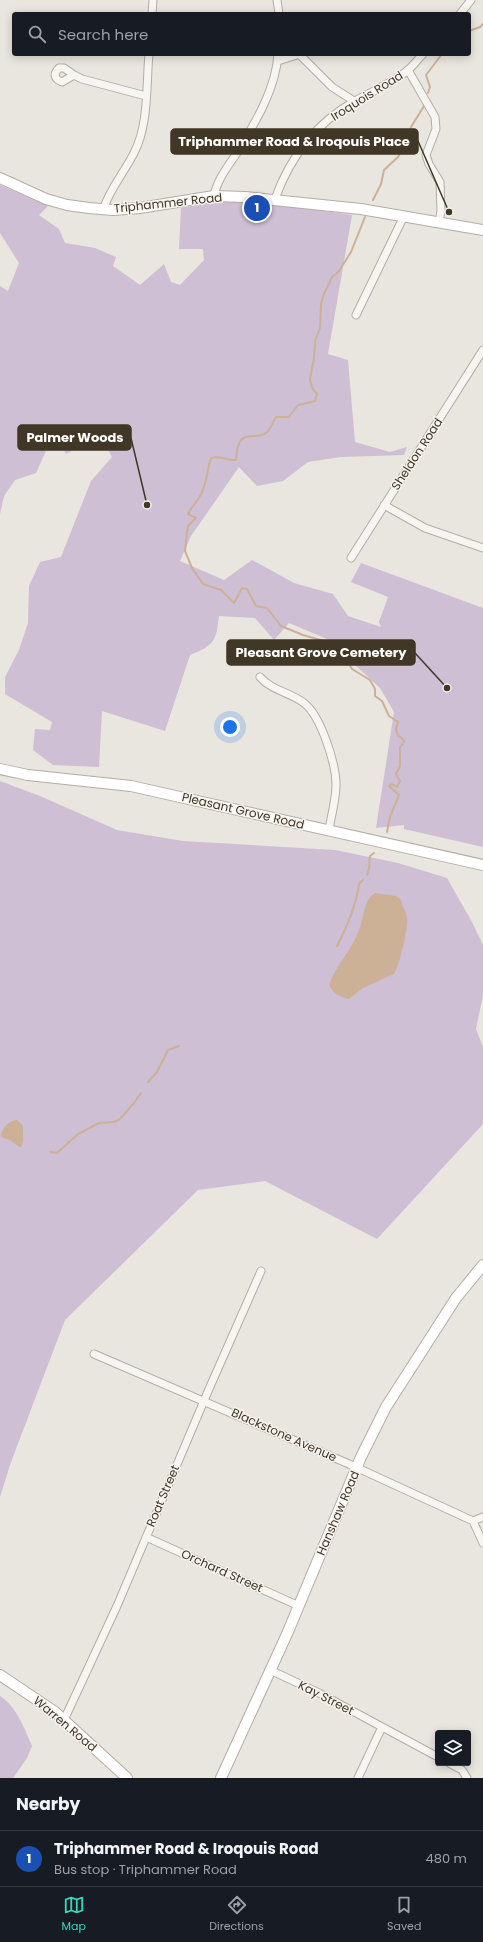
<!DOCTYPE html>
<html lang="en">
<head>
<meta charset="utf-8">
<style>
	:root { --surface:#171b24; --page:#242831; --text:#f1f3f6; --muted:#9ea1a6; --line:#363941; --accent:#3bd7bd }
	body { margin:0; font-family:Poppins,sans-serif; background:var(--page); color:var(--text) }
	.controls { position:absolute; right:12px; bottom:12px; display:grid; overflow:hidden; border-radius:4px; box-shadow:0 2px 10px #0003 }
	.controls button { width:36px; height:36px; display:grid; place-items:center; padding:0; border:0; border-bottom:1px solid var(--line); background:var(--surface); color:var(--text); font:20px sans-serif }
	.you { position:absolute; left:230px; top:727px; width:14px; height:14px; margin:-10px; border:3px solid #fff; border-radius:50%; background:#1a73e8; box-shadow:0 0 0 6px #1a73e833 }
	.badge { display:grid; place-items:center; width:26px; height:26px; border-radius:50%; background:var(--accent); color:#fff; font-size:13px; font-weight:700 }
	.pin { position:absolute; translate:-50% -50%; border:2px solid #fff; box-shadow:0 1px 4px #0006 }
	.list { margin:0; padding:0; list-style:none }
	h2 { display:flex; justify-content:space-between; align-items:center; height:52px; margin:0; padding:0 16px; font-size:17px }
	h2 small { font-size:13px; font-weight:400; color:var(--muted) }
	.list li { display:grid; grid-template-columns:26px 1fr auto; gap:12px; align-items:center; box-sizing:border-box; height:56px; padding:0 16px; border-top:1px solid var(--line) }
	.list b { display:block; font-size:15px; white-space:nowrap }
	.list p { margin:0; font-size:13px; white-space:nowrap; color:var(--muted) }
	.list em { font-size:13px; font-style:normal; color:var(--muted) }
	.icon { flex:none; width:22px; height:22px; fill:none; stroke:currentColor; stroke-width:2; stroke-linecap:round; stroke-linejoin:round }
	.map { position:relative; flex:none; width:483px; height:1778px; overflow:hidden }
	.search { position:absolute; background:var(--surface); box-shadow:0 2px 10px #0003; left:12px; right:12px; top:12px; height:44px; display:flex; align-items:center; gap:10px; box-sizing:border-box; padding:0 14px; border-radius:4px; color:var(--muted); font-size:15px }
	.sheet { height:108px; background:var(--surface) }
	nav { display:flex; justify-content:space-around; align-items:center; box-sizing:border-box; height:56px; border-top:1px solid var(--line); background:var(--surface); font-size:11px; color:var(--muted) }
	nav a { display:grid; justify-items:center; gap:2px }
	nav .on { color:var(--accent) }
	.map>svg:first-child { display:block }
	.green { fill:#cebfd4 }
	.water { fill:#ccb197 }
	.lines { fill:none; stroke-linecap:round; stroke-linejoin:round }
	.stream { stroke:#ccb197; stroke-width:2 }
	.street-casing { stroke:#b3ada4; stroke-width:9 }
	.secondary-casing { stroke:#b3ada4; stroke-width:12 }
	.street { stroke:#f7f5f2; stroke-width:7 }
	.secondary { stroke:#fff; stroke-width:10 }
	.labels { text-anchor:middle; stroke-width:3; stroke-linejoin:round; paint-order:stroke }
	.street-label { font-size:12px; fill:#413726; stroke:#f6f3ee }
	.leader { fill:none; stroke:#413726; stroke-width:1.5 }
	.callout-dot { fill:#413726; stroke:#f6f3ee; stroke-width:1.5 }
	.callout { fill:#413726; stroke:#413726; stroke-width:1.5 }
	.callout-label { font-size:13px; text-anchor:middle; font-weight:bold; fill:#fff }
</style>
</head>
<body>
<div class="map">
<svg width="483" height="1778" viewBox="0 0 483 1778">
	<rect width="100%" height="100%" fill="#e9e5df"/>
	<!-- green -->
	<path class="green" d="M 0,185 L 48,206 L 39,215 L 59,229 L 65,243 L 95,248 L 116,257 L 113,266 L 140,285 L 164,264 L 171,282 L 180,285 L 204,260 L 203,249 L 179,249 L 181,208 L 232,197 L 352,215 L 328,354 L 348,360 L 355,442 L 390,452 L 407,447 L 404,455 L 341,457 L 308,462 L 283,481 L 257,486 L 239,467 L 191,536 L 180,561 L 224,580 L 252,560 L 294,583 L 333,594 L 348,616 L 381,627 L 379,622 L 388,597 L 351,582 L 361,563 L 483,608 L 483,847 L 404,829 L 404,825 L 376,828 L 394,712 L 380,688 L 327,639 L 289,623 L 274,640 L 255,618 L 219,616 C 216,641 215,645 190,655 L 165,731 L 102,711 L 99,767 L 53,765 L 33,750 L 35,729 L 50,730 L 52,722 L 5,694 L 5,677 L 19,650 L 28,623 L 29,586 L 40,562 L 61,557 L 91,481 L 112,457 L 107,448 L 87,442 L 66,454 L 56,433 L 44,440 L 46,451 L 36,473 L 15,480 L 4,496 L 0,514 L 0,286 L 8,291 L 19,263 L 0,233 Z
		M 0,781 L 40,796 L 117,830 L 183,841 L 335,850 L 398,863 L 447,878 L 472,922 L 483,945 L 483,995 L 476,1029 L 483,1047 L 483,1124 L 377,1239 L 265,1181 L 198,1190 L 65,1320 L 11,1462 L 0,1497 Z
		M 0,1696 C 16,1706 25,1729 32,1746 L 27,1758 L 13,1778 L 0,1778 Z"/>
	<!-- water -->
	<path class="water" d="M 375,893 L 396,896 L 401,900 C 402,907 406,911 407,917 C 409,925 399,968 394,974 L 363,988 L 349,999 C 340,997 333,994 329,985 C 336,965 352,950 359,930 C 364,919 363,900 375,893 Z
		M 17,1120 L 23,1126 L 23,1141 L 21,1148 L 10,1140 L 3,1138 L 1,1136 C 3,1127 8,1121 17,1120 Z"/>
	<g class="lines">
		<!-- stream -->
		<path class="stream" d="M 469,31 L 480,27 L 483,24
			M 428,93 L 430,87 L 426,75 L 442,54
			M 373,200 L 381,184 L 384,170 L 398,157 L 405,145 L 411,127 L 424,106
			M 365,217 L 351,252 L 339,271 L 332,277 L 323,296 L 321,305 L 320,328 L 315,341 L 314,358 L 310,379 L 312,388 L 317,394 L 315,401 L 298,405 L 289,417 L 276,417 C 273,422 270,430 266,433 C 263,435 260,436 257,436 C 237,435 238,444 236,460 C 227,461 220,455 211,458 C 207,470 207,481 202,492 C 199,500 192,506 188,514 L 196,518 L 188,526 L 187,532 L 185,551 L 192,568 L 203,584 L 221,590 L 234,603 L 242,588 L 247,589 L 256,606 L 267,608 L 281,626 L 303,635 L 324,641 L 334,653 L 346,659 L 352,669 L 370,680 L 375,689 L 375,696 L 382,701 L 389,716 L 398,722 L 396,729 L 398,736 L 402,738 L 404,742 L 400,747 L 400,766 L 396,774 L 400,781 L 397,787 L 392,784 L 389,786 L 399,795 L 390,817 L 387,832
			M 367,875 L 369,869 L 370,856 L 374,853
			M 337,946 C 347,927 356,906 359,884 L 363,880
			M 148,1082 L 157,1072 L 168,1050 L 179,1046
			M 50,1152 L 57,1153 L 78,1134 L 99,1123 L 114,1122 L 120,1119 L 134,1103 L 141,1093"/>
		<!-- street casing -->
		<g class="street-casing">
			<path id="street" d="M 277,0 L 279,14
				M 152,14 L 153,0
				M 460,14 L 471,0
				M 299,54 L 332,87 L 354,101
				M 278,61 L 300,54
				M 59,68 L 64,68 L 74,75 L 62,82 C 54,79 53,74 59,68 Z
				M 408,70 L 435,117 L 436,129 L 426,155 L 429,164 L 440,182 L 441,211 L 439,222
				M 74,75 L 82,79 L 146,96
				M 214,196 C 217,180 228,166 237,153 C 255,123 276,89 278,54
				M 275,199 C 290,157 316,123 355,101 C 372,91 393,83 408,70 C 414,65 418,59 423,54
				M 103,210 C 110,188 124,173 134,153 C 149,124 146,86 149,54
				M 356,315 L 404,216
				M 384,505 L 425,528 L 483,548
				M 351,558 L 483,350
				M 260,677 C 272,691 290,692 304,703 C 321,716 336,764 336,785 C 336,800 331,816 329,830
				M 94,1354 L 349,1464 L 473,1521 L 483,1543
				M 473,1521 L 483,1517
				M 146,1537 L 299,1606
				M 270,1670 L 319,1693 L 438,1757
				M 64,1720 L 117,1606 L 209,1389 L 261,1271
				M 449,1763 L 462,1770 L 467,1778
				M 358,1778 L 382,1727"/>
		</g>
		<!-- secondary casing -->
		<g class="secondary-casing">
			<path id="secondary" d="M 0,178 L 46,199 L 67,205 L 89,208 L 113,210 L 140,208 L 214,196 L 245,197 L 361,209 L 483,230
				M 0,769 L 28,775 L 131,786 L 483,865
				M 0,1675 L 55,1712 L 127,1778
				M 221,1778 L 287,1634 L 361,1457 L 386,1407 L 456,1298 L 483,1265"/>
		</g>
		<!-- street -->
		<use href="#street" class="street"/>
		<!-- secondary -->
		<use href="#secondary" class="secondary"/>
	</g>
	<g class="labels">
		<!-- street labels -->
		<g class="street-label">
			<text transform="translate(367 96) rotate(-32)" y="4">Iroquois Road</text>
			<text transform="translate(168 203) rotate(-6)" y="4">Triphammer Road</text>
			<text transform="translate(417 454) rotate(-57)" y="4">Sheldon Road</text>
			<text transform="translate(243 811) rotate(13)" y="4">Pleasant Grove Road</text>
			<text transform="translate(284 1435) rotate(24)" y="4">Blackstone Avenue</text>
			<text transform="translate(163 1496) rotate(-67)" y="4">Roat Street</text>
			<text transform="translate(338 1513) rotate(-67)" y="4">Hanshaw Road</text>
			<text transform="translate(222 1571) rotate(24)" y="4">Orchard Street</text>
			<text transform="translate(326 1698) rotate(27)" y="4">Kay Street</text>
			<text transform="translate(65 1724) rotate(40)" y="4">Warren Road</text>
		</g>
	</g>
	<!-- callouts -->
	<path class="leader" d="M449 212L418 141M147 505L131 438M447 688L415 653"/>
	<g class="callout-dot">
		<circle cx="449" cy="212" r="4"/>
		<circle cx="147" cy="505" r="4"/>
		<circle cx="447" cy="688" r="4"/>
	</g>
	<g class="callout">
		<rect x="171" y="129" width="247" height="25" rx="4"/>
		<rect x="18" y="425" width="113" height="25" rx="4"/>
		<rect x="227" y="640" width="188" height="25" rx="4"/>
	</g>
	<g class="callout-label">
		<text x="294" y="146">Triphammer Road &amp; Iroqouis Place</text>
		<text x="75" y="442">Palmer Woods</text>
		<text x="321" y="657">Pleasant Grove Cemetery</text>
	</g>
</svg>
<div class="controls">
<button><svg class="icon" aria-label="layers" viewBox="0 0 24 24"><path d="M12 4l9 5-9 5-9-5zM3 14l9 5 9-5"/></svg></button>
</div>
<div class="you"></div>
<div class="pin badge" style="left:257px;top:208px;background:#1a4fb4">1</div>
<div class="search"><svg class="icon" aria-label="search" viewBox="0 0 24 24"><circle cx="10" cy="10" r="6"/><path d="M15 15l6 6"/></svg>Search here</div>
</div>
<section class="sheet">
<h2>Nearby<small></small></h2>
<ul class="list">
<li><span class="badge" style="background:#1a4fb4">1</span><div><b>Triphammer Road &amp; Iroqouis Road</b><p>Bus stop · Triphammer Road</p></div><em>480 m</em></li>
</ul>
</section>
<nav>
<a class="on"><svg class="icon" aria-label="map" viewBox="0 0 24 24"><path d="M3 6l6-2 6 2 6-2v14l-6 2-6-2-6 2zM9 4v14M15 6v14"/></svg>Map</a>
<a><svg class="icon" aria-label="directions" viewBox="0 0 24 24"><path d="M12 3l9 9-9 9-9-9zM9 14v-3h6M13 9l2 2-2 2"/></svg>Directions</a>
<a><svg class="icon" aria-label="saved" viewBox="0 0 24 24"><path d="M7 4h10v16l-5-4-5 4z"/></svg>Saved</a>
</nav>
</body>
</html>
